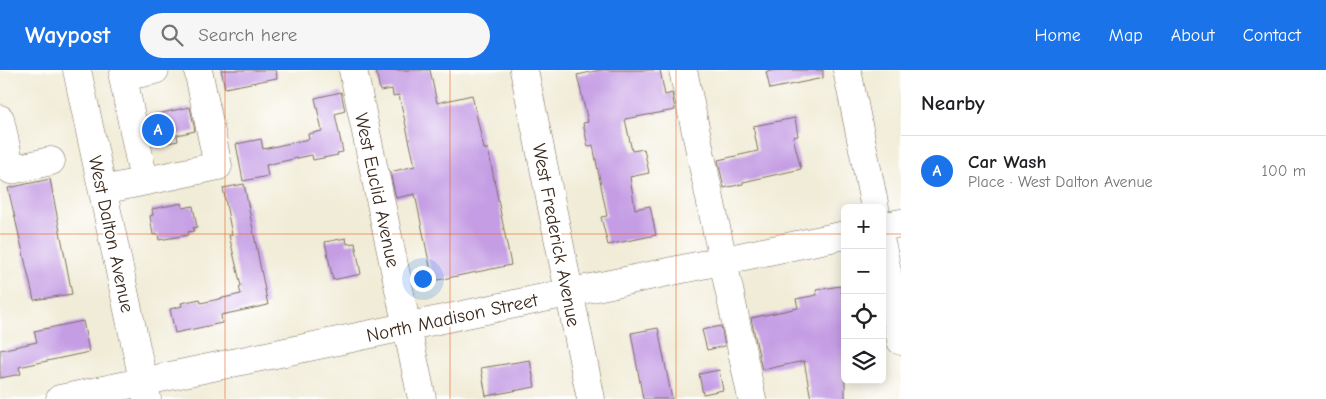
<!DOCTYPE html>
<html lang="en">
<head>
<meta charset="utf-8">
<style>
	:root { --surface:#fff; --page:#f6f6f6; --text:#202124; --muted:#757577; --line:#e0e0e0; --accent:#1a73e8 }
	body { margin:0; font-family:"Comic Neue",sans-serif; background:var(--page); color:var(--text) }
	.controls { position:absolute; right:15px; bottom:15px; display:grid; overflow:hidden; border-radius:8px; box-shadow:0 2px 12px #0003 }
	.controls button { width:45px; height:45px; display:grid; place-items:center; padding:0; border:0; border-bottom:1px solid var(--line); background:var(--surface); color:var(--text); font:25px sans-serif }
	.you { position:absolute; left:422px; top:208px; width:18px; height:18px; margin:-12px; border:4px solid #fff; border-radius:50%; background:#1a73e8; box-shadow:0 0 0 8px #1a73e833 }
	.badge { display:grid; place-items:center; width:32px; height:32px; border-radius:50%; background:var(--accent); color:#fff; font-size:16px; font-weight:700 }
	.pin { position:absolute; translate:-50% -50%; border:2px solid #fff; box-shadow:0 1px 5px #0006 }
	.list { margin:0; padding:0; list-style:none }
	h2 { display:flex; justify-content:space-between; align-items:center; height:65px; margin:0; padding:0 20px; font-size:21px }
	h2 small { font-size:16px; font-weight:400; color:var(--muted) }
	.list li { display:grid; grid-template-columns:32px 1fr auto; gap:15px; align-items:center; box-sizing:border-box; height:70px; padding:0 20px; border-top:1px solid var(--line) }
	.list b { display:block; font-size:19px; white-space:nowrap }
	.list p { margin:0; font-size:16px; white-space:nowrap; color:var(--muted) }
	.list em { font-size:16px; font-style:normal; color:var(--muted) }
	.icon { flex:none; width:28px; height:28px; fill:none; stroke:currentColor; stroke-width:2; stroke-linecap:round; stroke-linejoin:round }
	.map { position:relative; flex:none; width:901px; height:329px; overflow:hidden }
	header { display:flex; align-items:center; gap:30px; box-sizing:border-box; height:70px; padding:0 25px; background:var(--accent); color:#fff }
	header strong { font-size:24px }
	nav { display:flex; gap:28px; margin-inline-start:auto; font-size:18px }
	.search { width:350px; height:45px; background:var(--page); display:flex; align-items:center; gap:12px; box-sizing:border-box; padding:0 18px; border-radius:28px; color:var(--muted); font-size:19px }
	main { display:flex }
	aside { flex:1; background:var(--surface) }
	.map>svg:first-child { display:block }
	.building { fill:#c59de4 }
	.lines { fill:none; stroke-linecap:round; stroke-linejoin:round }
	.minor-casing { stroke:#7b6e5f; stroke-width:29 }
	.minor { stroke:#fff; stroke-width:28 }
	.grid { fill:none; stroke:#e8590c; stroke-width:1; stroke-opacity:0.55 }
	.labels { text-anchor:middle; stroke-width:4.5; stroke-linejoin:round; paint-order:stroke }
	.street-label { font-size:19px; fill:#3b2a1e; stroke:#fff }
</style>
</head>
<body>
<header>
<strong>Waypost</strong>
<div class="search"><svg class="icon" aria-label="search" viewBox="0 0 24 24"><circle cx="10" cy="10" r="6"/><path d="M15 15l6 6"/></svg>Search here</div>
<nav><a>Home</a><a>Map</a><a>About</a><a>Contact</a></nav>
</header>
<main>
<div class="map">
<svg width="901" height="329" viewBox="0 0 901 329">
	<rect width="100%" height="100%" fill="#fff"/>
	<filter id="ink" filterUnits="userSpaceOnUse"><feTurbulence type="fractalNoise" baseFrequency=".02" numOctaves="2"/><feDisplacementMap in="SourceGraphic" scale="10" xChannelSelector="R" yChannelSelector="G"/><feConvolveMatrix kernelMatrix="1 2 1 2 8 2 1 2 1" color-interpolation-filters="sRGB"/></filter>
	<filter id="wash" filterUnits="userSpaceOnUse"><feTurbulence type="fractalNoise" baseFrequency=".0096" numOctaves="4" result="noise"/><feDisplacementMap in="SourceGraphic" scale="20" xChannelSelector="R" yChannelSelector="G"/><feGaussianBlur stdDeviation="1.12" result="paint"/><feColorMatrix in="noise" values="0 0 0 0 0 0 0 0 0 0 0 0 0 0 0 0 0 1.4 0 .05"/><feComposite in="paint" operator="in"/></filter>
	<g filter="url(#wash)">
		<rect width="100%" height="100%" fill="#f1ecd7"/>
		<g id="blocks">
			<!-- building -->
			<path class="building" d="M 221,0 L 276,0 L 277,8 L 225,18 Z
				M 376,0 L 430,0 L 437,33 L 472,25 L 484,79 L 488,79 L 511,195 L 433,211 L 415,124 L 396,128 L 390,102 L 415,96 L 399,25 L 393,26 L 392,19 L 380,21 Z
				M 600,0 L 660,0 L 665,25 L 672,23 L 675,40 L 625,49 L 632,81 L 644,79 L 649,103 L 630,107 L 635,139 L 650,136 L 656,165 L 608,175 L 601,147 L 607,146 L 593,75 L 588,77 L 583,53 L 588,52 L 577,5 Z
				M 776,0 L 823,0 L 823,8 L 770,19 L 766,2 Z
				M 341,22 L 345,41 L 335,44 L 343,82 L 337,83 L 338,85 L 313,90 L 312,85 L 266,95 L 268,106 L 243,111 L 236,74 L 261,69 L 263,79 L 309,69 L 308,64 L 322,61 L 315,28 Z
				M 190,37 L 195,61 L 177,65 L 178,71 L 153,76 L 147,46 Z
				M 795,48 L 798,66 L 793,67 L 801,99 L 743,112 L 743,114 L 724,118 L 718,90 L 758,81 L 753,56 Z
				M 50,109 L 72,224 L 34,230 L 8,118 Z
				M 244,114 L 268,235 L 221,245 L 222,253 L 175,263 L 170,239 L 182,236 L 181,233 L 200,229 L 201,233 L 241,224 L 239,217 L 241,216 L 229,165 L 232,165 L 223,118 Z
				M 182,133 L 183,138 L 193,136 L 197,157 L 193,158 L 194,161 L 188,162 L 188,165 L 159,170 L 158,164 L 153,165 L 150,146 L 153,145 L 152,139 Z
				M 346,168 L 347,174 L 355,173 L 361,204 L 333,210 L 325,172 Z
				M 840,216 L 845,240 L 845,329 L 811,329 L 804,291 L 762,300 L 751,248 L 798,238 L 796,229 L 817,225 L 816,220 Z
				M 83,251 L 89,282 L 19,297 L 21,304 L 0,308 L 0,280 L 37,272 L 34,261 Z
				M 721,256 L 725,276 L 707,280 L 702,260 Z
				M 658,258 L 672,329 L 643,329 L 631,263 Z
				M 530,290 L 535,317 L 486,326 L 481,298 Z
				M 719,300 L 723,320 L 703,324 L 699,304 Z"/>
		</g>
	</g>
	<g filter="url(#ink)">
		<use href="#blocks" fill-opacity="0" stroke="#7b6e5f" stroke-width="1"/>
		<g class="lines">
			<!-- minor casing -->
			<g class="minor-casing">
				<path id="minor" d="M 77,0 L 147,329
					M 353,0 L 422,329
					M 524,0 L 591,329
					M 683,0 L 752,329
					M 847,0 L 875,138
					M 0,49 L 11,100 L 51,91
					M 144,111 L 123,7 L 155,0
					M 103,120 L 218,96 L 198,0
					M 882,157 L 901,153
					M 882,176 L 901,271
					M 60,329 L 845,165"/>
			</g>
			<!-- minor -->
			<use href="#minor" class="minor"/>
		</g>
	</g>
	<!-- grid -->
	<path class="grid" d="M 225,0 L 225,329M 450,0 L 450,329M 676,0 L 676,329M 0,164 L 845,164M 882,164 L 901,164"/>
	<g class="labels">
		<!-- street labels -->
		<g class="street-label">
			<text transform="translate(378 120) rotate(78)" y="7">West Euclid Avenue</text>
			<text transform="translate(112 164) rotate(78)" y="7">West Dalton Avenue</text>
			<text transform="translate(557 165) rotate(79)" y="7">West Frederick Avenue</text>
			<text transform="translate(452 247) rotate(-12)" y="7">North Madison Street</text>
		</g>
	</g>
</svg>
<div class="controls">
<button>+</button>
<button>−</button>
<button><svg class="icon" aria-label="locate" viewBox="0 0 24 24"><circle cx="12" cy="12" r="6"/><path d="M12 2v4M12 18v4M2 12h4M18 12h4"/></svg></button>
<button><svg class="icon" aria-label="layers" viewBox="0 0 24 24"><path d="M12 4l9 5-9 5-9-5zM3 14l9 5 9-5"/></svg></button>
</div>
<div class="you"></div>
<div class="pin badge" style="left:158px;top:60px">A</div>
</div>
<aside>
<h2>Nearby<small></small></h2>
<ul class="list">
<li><span class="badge">A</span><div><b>Car Wash</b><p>Place · West Dalton Avenue</p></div><em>100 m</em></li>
</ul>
</aside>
</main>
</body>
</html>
